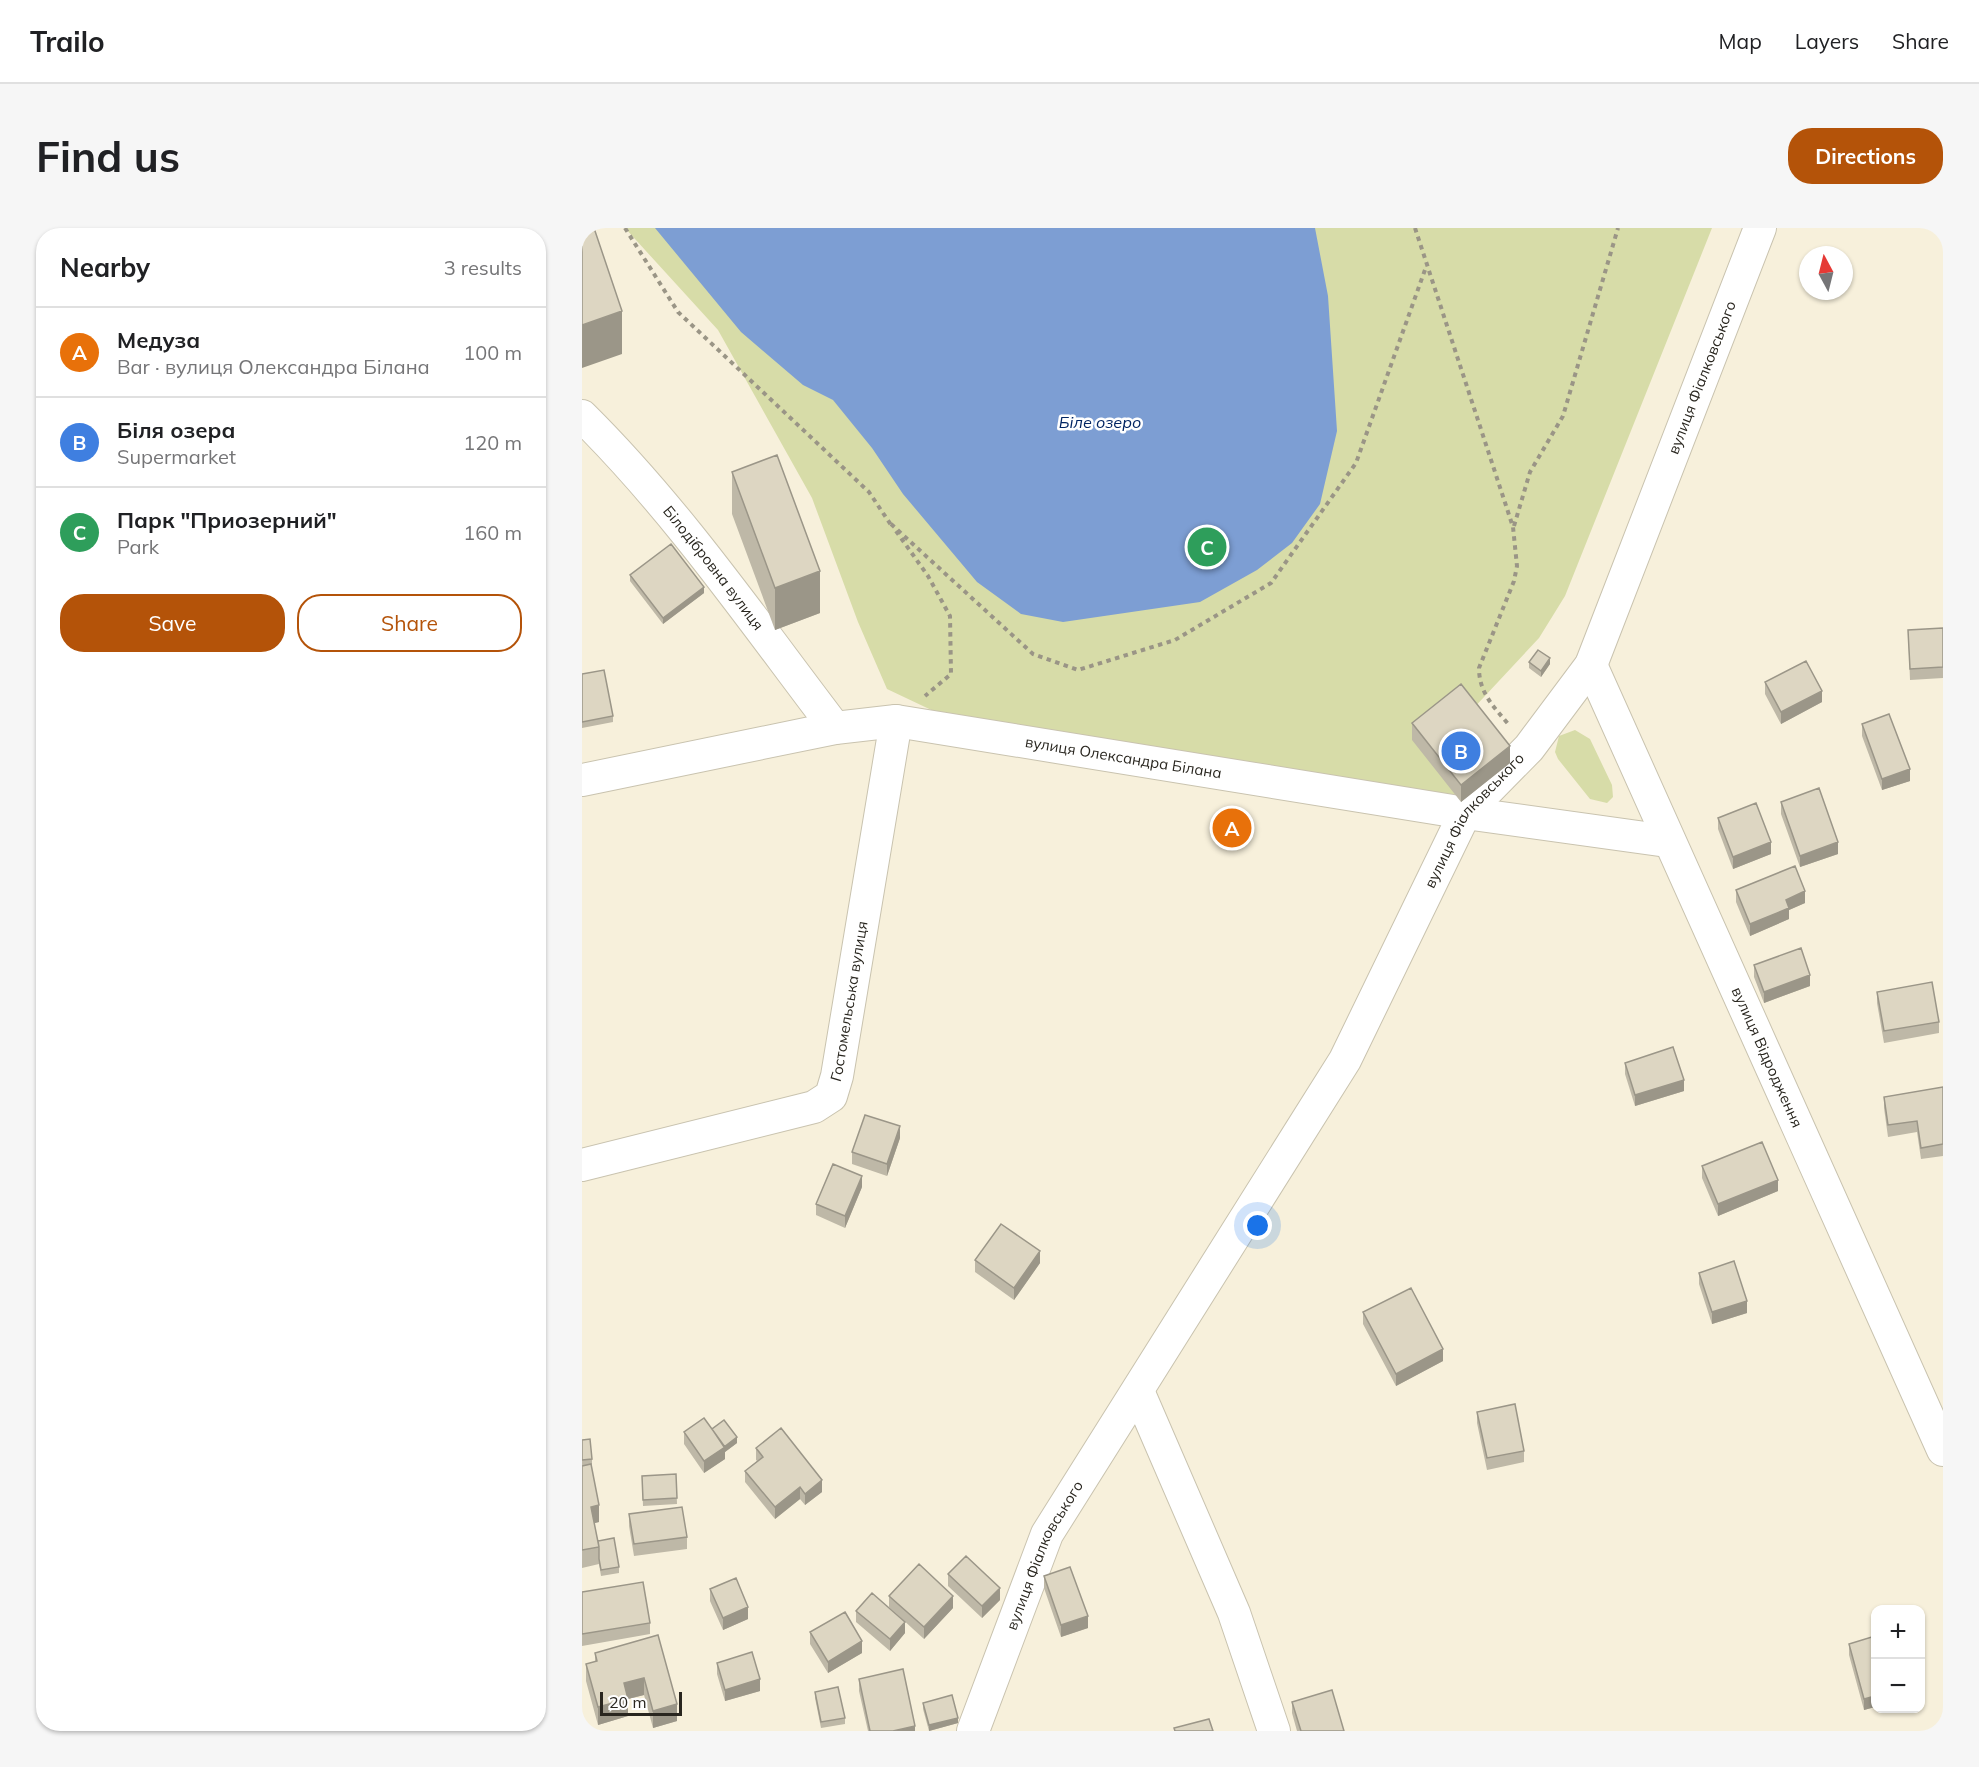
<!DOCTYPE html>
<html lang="en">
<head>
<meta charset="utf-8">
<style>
	:root { --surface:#fff; --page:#f6f6f6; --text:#202124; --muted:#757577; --line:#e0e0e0; --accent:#b45309 }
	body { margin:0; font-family:Mulish,sans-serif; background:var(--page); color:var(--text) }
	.controls { position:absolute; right:18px; bottom:18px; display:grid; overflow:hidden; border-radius:12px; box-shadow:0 2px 4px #0004 }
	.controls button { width:54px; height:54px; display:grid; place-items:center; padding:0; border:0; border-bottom:2px solid var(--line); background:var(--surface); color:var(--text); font:30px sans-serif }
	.compass { position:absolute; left:1217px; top:18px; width:54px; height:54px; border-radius:50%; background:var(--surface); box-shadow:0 2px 4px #0004; rotate:353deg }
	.scale { position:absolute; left:18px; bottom:15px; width:82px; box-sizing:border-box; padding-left:6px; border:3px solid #29261f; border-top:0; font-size:16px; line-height:21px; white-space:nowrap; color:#29261f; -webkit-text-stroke:4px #fff; paint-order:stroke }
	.you { position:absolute; left:676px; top:998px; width:21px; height:21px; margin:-15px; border:4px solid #fff; border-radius:50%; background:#1a73e8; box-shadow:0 0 0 9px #1a73e833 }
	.badge { display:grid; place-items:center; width:39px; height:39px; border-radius:50%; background:var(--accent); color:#fff; font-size:20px; font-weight:700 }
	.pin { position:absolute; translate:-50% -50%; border:3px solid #fff; box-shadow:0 2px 6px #0006 }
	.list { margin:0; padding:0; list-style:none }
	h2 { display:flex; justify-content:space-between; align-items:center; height:78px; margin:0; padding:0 24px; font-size:26px }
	h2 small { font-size:20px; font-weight:400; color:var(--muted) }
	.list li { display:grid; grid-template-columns:39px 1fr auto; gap:18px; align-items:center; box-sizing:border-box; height:90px; padding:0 24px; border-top:2px solid var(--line) }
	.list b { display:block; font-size:22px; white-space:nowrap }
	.list p { margin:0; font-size:20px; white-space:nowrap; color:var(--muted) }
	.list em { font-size:20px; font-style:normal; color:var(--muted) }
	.actions { display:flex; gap:12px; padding:18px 24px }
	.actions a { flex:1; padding:14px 0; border:2px solid var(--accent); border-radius:24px; text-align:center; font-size:21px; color:var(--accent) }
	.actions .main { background:var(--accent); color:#fff }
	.map { position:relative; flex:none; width:1361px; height:1503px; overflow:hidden; border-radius:24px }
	header { display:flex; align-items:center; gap:36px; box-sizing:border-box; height:84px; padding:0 30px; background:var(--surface); border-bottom:2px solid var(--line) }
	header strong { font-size:28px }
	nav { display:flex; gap:33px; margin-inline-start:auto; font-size:21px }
	.intro { display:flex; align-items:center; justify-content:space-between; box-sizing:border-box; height:144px; padding:0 36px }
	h1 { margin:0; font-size:42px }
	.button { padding:15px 27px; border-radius:24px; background:var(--accent); color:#fff; font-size:21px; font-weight:700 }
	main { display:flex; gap:36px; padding:0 36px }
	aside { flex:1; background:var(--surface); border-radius:24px; box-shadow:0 2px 4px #0004 }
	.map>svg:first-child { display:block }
	.green { fill:#d7dca8 }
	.water { fill:#7d9ed3 }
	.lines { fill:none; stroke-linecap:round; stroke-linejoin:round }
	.street-casing { stroke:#c9c3af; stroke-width:34 }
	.path { stroke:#9a9586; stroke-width:4; stroke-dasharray:4.5 4.5; stroke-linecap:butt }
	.street { stroke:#fff; stroke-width:32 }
	.wall { fill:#beb8a7 }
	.shaded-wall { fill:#9b9688 }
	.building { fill:#ddd6c2; stroke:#9b9688; stroke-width:1.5 }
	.labels { text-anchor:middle; stroke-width:5; stroke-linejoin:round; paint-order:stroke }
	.street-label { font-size:15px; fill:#29261f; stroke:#fff }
	.water-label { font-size:16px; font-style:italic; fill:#002462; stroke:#fff }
</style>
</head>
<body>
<header>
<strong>Trailo</strong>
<nav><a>Map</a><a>Layers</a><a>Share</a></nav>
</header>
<div class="intro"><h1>Find us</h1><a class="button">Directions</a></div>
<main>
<aside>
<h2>Nearby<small>3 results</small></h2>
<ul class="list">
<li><span class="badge" style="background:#e8710a">A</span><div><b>Медуза</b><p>Bar · вулиця Олександра Білана</p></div><em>100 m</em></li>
<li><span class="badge" style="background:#3f7fe0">B</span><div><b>Біля озера</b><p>Supermarket</p></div><em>120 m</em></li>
<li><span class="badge" style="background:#2e9e5b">C</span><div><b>Парк &quot;Приозерний&quot;</b><p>Park</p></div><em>160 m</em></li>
</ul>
<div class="actions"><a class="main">Save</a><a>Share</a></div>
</aside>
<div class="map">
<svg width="1361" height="1503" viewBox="0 0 1361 1503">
	<rect width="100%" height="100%" fill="#f7f0db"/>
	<!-- green -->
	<path class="green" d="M 43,0 L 1130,0 L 983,368 L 957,410 L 888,484 L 879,574 L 362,488 L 305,461 L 276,394 L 230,270 L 136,102 Z
		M 993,502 L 1008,511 L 1030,557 L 1031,569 L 1025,575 L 1008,571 L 976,531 L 973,524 L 977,508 Z"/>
	<!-- water -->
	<path class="water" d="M 73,0 L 733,0 L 746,68 L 755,203 L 738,276 L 710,315 L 675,342 L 618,374 L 481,394 L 439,386 L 395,354 L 321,266 L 290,220 L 251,172 L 221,157 L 159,104 Z"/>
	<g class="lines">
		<!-- street casing -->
		<g class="street-casing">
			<g id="street">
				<path id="s1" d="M 0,188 C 95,282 172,394 253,500"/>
				<path id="s2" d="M 1009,437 L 1361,1222"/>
				<path id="s3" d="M 0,552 L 253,500 L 314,493 L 883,585 L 1085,613"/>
				<path id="s4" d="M 0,937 L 232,879 L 249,868 L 255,848 L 314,493"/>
				<path d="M 556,1163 L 652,1385 L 692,1503"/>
				<path id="s5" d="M 391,1503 L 465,1306 L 763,832 L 883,585 L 947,520 L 1009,437 L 1178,0"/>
			</g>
		</g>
		<!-- path -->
		<path class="path" d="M 43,0 L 96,84 L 287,264 L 309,297
			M 833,0 L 931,299 L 935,338 L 932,353 L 897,440 C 897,465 912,479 927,497
			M 309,296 L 451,426 L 496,442 L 593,412 L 689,355 L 774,235 L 844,39
			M 932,298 L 948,244 L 981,188 L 1036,0
			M 314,303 L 346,348 L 368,388 L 369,446 L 343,468"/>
		<!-- street -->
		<use href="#street" class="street"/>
	</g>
	<!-- wall -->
	<path class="wall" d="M 150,244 L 238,385 L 193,402 L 150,286 Z
		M 48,347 L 122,365 L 81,396 L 48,353 Z
		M 1361,400 L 1361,450 L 1328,452 L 1326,402 Z
		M 947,434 L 968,436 L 959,449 L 947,440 Z
		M 0,446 L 31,488 L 31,494 L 0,500 Z
		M 1183,454 L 1240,474 L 1199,496 L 1183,466 Z
		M 830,495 L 928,535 L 879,574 L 830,512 Z
		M 1280,496 L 1328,553 L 1300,562 L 1280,508 Z
		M 1199,574 L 1256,626 L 1218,639 L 1199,586 Z
		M 1136,590 L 1189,626 L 1151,641 L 1136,601 Z
		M 1154,662 L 1223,675 L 1207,682 L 1207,691 L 1168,708 L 1154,674 Z
		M 1172,737 L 1228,758 L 1182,775 L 1172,749 Z
		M 1295,764 L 1357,794 L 1357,805 L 1302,815 L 1295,775 Z
		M 1043,835 L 1102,863 L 1053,878 L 1043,846 Z
		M 1361,859 L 1361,928 L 1339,931 L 1335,904 L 1306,909 L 1302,880 L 1302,869 Z
		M 318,910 L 305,948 L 270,936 L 270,924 Z
		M 1120,938 L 1196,963 L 1136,988 L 1120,950 Z
		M 280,959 L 263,1000 L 234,987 L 234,976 Z
		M 393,1032 L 458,1035 L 432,1072 L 393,1044 Z
		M 1117,1045 L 1165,1085 L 1130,1096 L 1117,1056 Z
		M 781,1084 L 861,1133 L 814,1158 L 781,1096 Z
		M 895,1184 L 942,1223 L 942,1234 L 905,1242 L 895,1195 Z
		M 130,1201 L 155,1215 L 143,1224 L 143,1231 L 122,1245 L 102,1216 L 102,1204 Z
		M 0,1212 L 10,1231 L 10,1237 L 9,1237 L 17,1294 L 12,1295 L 16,1313 L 37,1339 L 37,1345 L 19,1348 L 17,1336 L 0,1340 Z
		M 174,1220 L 240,1264 L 223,1277 L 218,1271 L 193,1291 L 163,1254 L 163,1243 L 175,1233 L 174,1232 Z
		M 94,1246 L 95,1276 L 61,1278 L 60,1248 Z
		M 47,1286 L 105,1309 L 105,1321 L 52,1328 L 47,1298 Z
		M 366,1346 L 418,1372 L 400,1390 L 366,1358 Z
		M 462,1348 L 506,1400 L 479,1409 L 462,1360 Z
		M 128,1361 L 166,1391 L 141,1402 L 128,1373 Z
		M 0,1364 L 68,1395 L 68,1406 L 0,1418 Z
		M 307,1368 L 371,1380 L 342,1411 L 307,1379 Z
		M 274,1383 L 323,1405 L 308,1423 L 274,1394 Z
		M 228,1404 L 280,1425 L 246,1445 L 228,1416 Z
		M 76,1407 L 95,1493 L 71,1500 L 62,1467 L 46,1471 L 46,1488 L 16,1497 L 4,1453 L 4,1436 L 13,1434 L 13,1425 Z
		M 1293,1408 L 1293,1479 L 1282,1482 L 1267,1427 L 1267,1416 Z
		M 135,1435 L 178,1463 L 143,1473 L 135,1446 Z
		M 277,1451 L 333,1503 L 286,1503 L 277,1463 Z
		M 233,1464 L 263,1490 L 263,1496 L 239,1500 L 233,1470 Z
		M 710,1474 L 762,1503 L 715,1503 L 710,1485 Z
		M 341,1475 L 376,1495 L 347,1503 L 341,1481 Z"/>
	<!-- shaded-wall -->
	<path class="shaded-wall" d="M 40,83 L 40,126 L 0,140 L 0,97 Z
		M 238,343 L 238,385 L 193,402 L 193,360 Z
		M 122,359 L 122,365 L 81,396 L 81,390 Z
		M 968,430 L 968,436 L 959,449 L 959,443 Z
		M 1240,463 L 1240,474 L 1199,496 L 1199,484 Z
		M 928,518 L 928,535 L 879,574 L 879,557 Z
		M 1328,541 L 1328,553 L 1300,562 L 1300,551 Z
		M 1189,614 L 1189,626 L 1151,641 L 1151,629 Z
		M 1256,614 L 1256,626 L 1218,639 L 1218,628 Z
		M 1223,663 L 1223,675 L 1207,682 L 1207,691 L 1168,708 L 1168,696 L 1204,672 Z
		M 1228,747 L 1228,758 L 1182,775 L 1182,764 Z
		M 1102,852 L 1102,863 L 1053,878 L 1053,867 Z
		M 318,898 L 318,910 L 305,948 L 305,936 Z
		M 280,948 L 280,959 L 263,1000 L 263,988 Z
		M 1196,952 L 1196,963 L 1136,988 L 1136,976 Z
		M 458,1023 L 458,1035 L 432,1072 L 432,1060 Z
		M 1165,1073 L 1165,1085 L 1130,1096 L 1130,1084 Z
		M 861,1121 L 861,1133 L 814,1158 L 814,1146 Z
		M 155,1209 L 155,1215 L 143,1224 L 143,1231 L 122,1245 L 122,1233 Z
		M 240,1252 L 240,1264 L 223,1277 L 223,1266 Z
		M 218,1259 L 218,1271 L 193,1291 L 193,1279 Z
		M 17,1277 L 17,1294 L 9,1296 L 9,1279 Z
		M 418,1360 L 418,1372 L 400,1390 L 400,1378 Z
		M 371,1368 L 371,1380 L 342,1411 L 342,1399 Z
		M 166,1379 L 166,1391 L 141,1402 L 141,1390 Z
		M 506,1388 L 506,1400 L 479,1409 L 479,1397 Z
		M 323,1394 L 323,1405 L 308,1423 L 308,1411 Z
		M 280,1413 L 280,1425 L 246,1445 L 246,1434 Z
		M 62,1450 L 62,1467 L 46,1471 L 46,1488 L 16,1497 L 16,1479 L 42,1455 Z
		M 178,1451 L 178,1463 L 143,1473 L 143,1462 Z
		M 1293,1468 L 1293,1479 L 1282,1482 L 1282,1471 Z
		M 95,1476 L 95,1493 L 71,1500 L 71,1483 Z
		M 376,1490 L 376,1495 L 347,1503 L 347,1497 Z
		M 333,1498 L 333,1503 L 311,1503 Z"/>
	<!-- building -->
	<path class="building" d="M 0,0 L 12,0 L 40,83 L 0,97 Z
		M 195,227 L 238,343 L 193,360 L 150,244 Z
		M 89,316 L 122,359 L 81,390 L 48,347 Z
		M 1361,400 L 1361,439 L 1328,441 L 1326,402 Z
		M 956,422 L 968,430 L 959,443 L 947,434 Z
		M 1224,433 L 1240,463 L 1199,484 L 1183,454 Z
		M 22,442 L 31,488 L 0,494 L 0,446 Z
		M 879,456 L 928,518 L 879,557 L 830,495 Z
		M 1307,486 L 1328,541 L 1300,551 L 1280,496 Z
		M 1237,560 L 1256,614 L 1218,628 L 1199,574 Z
		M 1174,575 L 1189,614 L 1151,629 L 1136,590 Z
		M 1213,638 L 1223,663 L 1204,672 L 1207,680 L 1168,696 L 1154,662 Z
		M 1219,720 L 1228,747 L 1182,764 L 1172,737 Z
		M 1350,754 L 1357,794 L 1302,803 L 1295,764 Z
		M 1091,819 L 1102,852 L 1053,867 L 1043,835 Z
		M 1361,859 L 1361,916 L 1339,920 L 1335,893 L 1306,897 L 1302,869 Z
		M 283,887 L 318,898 L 305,936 L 270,924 Z
		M 1180,914 L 1196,952 L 1136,976 L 1120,938 Z
		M 251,936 L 280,948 L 263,988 L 234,976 Z
		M 419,996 L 458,1023 L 432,1060 L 393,1032 Z
		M 1152,1033 L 1165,1073 L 1130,1084 L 1117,1045 Z
		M 829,1060 L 861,1121 L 814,1146 L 781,1084 Z
		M 933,1176 L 942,1223 L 905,1230 L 895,1184 Z
		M 122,1190 L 143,1219 L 122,1233 L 102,1204 Z
		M 142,1192 L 155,1209 L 142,1219 L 130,1201 Z
		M 199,1200 L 240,1252 L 223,1266 L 218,1259 L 193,1279 L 163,1243 L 181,1229 L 174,1220 Z
		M 8,1211 L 10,1231 L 0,1232 L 0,1212 Z
		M 9,1236 L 17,1277 L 9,1279 L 17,1319 L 0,1322 L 0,1238 Z
		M 94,1246 L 95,1270 L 61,1272 L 60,1248 Z
		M 100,1279 L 105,1309 L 52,1316 L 47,1286 Z
		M 32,1310 L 37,1339 L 19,1342 L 17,1331 L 17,1319 L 16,1313 Z
		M 384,1328 L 418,1360 L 400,1378 L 366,1346 Z
		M 337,1336 L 371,1368 L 342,1399 L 307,1368 Z
		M 488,1339 L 506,1388 L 479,1397 L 462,1348 Z
		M 154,1350 L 166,1379 L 141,1390 L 128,1361 Z
		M 61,1354 L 68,1395 L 0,1406 L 0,1364 Z
		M 290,1365 L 323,1394 L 308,1411 L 274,1383 Z
		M 263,1384 L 280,1413 L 246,1434 L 228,1404 Z
		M 76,1407 L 95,1476 L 71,1483 L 62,1450 L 42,1455 L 46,1471 L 16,1479 L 4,1436 L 15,1433 L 13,1425 Z
		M 1293,1408 L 1293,1468 L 1282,1471 L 1267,1416 Z
		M 170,1424 L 178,1451 L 143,1462 L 135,1435 Z
		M 321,1441 L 333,1498 L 311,1503 L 288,1503 L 277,1451 Z
		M 256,1459 L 263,1490 L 239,1494 L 233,1464 Z
		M 750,1462 L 762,1503 L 719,1503 L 710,1474 Z
		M 370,1467 L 376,1490 L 347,1497 L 341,1475 Z
		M 627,1491 L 631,1503 L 593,1503 L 592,1500 Z"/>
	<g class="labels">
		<!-- street labels -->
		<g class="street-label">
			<text dy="5" stroke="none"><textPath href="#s5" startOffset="1548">вулиця Фіалковського</textPath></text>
			<text dy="5" stroke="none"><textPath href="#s1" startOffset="201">Білодібровна вулиця</textPath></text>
			<text dy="5" stroke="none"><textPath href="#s3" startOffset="550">вулиця Олександра Білана</textPath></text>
			<text dy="5" stroke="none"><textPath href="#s5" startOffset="1044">вулиця Фіалковського</textPath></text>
			<text dy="5" stroke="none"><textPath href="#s4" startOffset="356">Гостомельська вулиця</textPath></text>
			<text dy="5" stroke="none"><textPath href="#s2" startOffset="430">вулиця Відродження</textPath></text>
			<text dy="5" stroke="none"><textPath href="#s5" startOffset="190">вулиця Фіалковського</textPath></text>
		</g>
		<!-- water labels -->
		<g class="water-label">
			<text x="518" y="200">Біле озеро</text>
		</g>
	</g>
</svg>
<div class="controls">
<button>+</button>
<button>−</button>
</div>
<svg class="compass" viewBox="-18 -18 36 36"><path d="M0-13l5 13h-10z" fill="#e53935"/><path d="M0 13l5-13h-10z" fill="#757577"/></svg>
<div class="scale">20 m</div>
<div class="you"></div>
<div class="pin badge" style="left:650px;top:600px;background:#e8710a">A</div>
<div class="pin badge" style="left:879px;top:523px;background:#3f7fe0">B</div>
<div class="pin badge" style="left:625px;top:319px;background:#2e9e5b">C</div>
</div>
</main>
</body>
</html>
